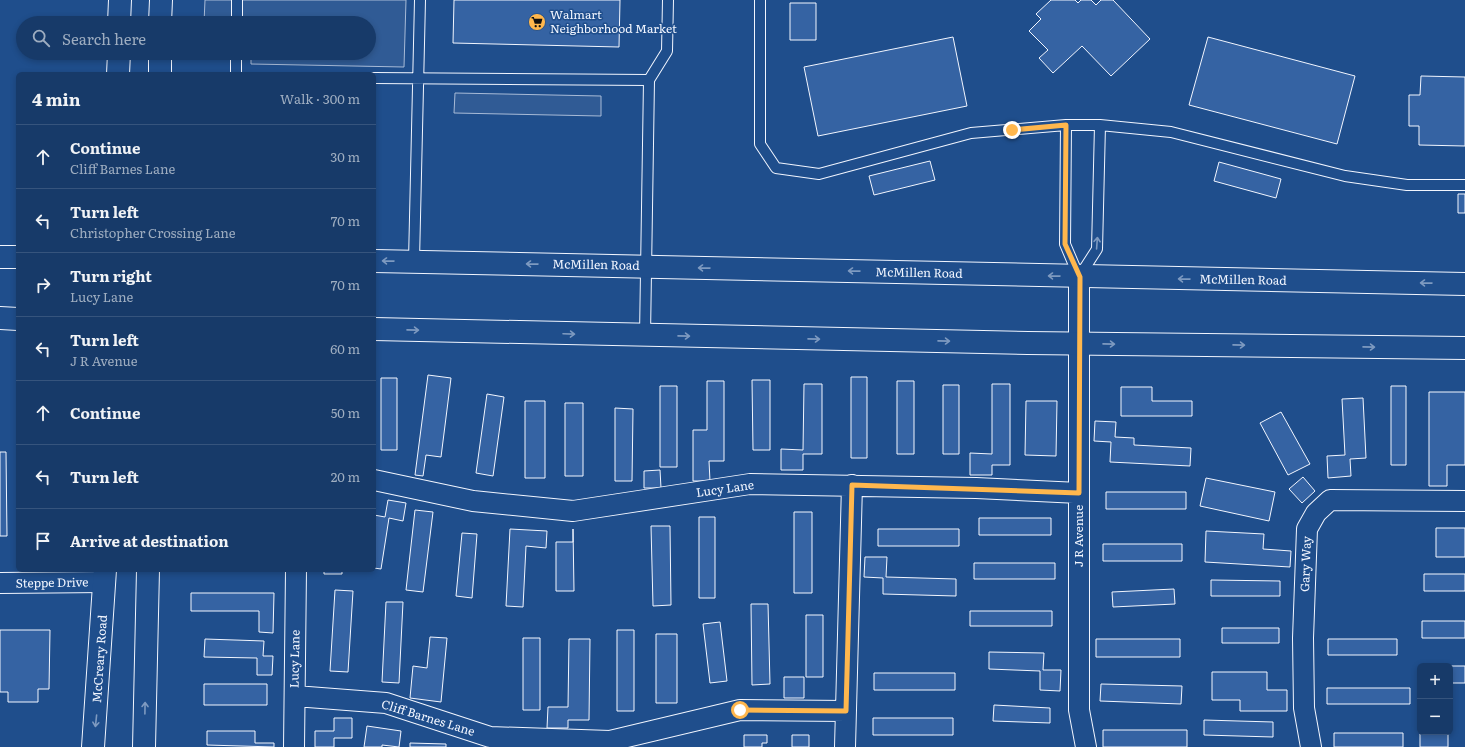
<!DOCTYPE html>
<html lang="en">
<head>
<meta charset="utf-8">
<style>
	:root { --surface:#173a69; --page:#20416f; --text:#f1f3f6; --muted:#9eadc0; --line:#36547d }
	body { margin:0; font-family:Literata,serif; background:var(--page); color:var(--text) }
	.controls { position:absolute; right:12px; bottom:12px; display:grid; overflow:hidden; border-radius:6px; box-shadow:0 2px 6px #0003 }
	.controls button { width:36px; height:36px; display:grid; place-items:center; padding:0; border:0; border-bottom:1px solid var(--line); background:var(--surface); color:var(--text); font:20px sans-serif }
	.stop { position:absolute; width:12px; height:12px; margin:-9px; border:3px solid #ffb74d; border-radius:50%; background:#fff }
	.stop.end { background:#ffb74d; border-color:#fff; box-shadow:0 1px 4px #0008 }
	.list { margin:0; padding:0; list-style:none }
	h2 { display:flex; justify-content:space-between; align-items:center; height:52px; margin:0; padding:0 16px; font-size:17px }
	h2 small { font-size:13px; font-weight:400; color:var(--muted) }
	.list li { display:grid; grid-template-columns:26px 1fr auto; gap:12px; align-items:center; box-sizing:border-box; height:64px; padding:0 16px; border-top:1px solid var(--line) }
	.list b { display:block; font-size:15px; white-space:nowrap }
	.list p { margin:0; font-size:13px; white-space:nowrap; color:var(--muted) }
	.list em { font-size:13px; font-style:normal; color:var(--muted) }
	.icon { flex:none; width:22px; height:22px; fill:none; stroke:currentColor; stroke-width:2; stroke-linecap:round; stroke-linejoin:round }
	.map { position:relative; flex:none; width:1465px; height:747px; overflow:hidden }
	.search { position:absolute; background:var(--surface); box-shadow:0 2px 6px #0003; left:16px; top:16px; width:360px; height:44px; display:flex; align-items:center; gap:10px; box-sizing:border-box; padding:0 14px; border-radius:22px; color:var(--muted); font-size:15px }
	.panel { position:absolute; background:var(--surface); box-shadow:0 2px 6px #0003; left:16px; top:72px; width:360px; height:500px; border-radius:6px }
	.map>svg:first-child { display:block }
	.parking { fill:#305b95; stroke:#a8bbd7 }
	.building { fill:#3563a3; stroke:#f2f6ff }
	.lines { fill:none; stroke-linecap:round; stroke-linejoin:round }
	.lane-casing { stroke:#f2f6ff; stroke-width:12 }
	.street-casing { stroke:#f2f6ff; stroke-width:22 }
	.secondary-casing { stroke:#f2f6ff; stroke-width:24 }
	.lane { stroke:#1f4e8c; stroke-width:10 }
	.street { stroke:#1f4e8c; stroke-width:20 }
	.secondary { stroke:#1f4e8c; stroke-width:22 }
	.oneway { stroke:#7e9ac0 }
	.route { stroke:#ffb74d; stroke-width:5 }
	.labels { text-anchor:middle; stroke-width:3; stroke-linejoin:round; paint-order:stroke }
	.poi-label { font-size:12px; fill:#f2f6ff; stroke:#1f4e8c; text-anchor:start }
	.street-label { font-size:12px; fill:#f2f6ff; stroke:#1f4e8c }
</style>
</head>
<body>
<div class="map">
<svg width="1465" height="747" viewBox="0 0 1465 747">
	<rect width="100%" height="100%" fill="#1f4e8c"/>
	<!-- parking -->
	<path class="parking" d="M 205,0 L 406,0 L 404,67 L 251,64 L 251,53 L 369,53 L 369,23 L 204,23 Z
		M 455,93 L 601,96 L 601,116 L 454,113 Z"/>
	<!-- building -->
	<path class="building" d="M 454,0 L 620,0 L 619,47 L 453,43 Z
		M 1051,0 L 1075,0 L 1078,3 L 1081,0 L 1091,0 L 1096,5 L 1101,0 L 1113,0 L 1150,39 L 1111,76 L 1082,46 L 1053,73 L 1039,58 L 1048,50 L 1029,31 L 1041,19 L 1036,14 Z
		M 790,3 L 816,3 L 816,40 L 790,40 Z
		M 953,37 L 967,106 L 818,136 L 804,67 Z
		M 1208,37 L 1355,76 L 1337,144 L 1189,105 Z
		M 1421,76 L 1465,77 L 1465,146 L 1419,145 L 1419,126 L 1409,126 L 1409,95 L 1420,95 Z
		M 930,161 L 935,180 L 874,195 L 869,176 Z
		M 1219,162 L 1281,179 L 1276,198 L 1214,181 Z
		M 1458,194 L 1465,194 L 1465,213 L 1458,213 Z
		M 428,375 L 451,378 L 441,457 L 426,455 L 423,476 L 415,475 Z
		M 851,377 L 867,377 L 867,458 L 851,458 Z
		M 381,378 L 397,378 L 397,450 L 381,450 Z
		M 752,380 L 770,380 L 770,450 L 753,450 Z
		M 707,381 L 724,381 L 724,461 L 709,461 L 710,481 L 693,481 L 693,430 L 707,430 Z
		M 897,381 L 914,381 L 914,454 L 897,454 Z
		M 804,384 L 822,384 L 822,454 L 803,454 L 803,470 L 781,470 L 781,449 L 803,450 Z
		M 992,384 L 1010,384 L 1010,465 L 992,465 L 992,475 L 970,475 L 970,453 L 992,454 Z
		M 943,385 L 959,385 L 959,454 L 943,454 Z
		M 660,386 L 677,386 L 677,467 L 660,467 Z
		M 1391,386 L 1406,386 L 1406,465 L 1391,465 Z
		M 1121,387 L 1152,387 L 1152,401 L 1192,401 L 1192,416 L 1121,416 Z
		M 1429,392 L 1465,392 L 1465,465 L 1447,465 L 1447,486 L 1429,486 Z
		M 487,394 L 504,397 L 493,476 L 476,473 Z
		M 1363,398 L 1366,458 L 1350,459 L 1351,476 L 1328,478 L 1327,456 L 1345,455 L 1342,399 Z
		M 525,401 L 545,401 L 545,478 L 525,478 Z
		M 1026,401 L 1057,401 L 1056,456 L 1025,455 Z
		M 565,403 L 583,403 L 583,476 L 565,476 Z
		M 615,408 L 633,409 L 632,481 L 615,481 Z
		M 1281,412 L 1310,464 L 1288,475 L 1260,423 Z
		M 1095,421 L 1116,422 L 1115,437 L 1134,438 L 1134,445 L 1191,448 L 1190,466 L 1110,462 L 1111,442 L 1094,441 Z
		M 17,451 L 18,451 L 18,536 Z
		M 0,452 L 6,452 L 7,536 L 0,536 Z
		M 660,470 L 661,488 L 644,488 L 644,471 Z
		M 1303,477 L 1315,491 L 1302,503 L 1289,489 Z
		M 1206,478 L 1275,492 L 1269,521 L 1200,506 Z
		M 1106,492 L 1186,492 L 1186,509 L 1106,509 Z
		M 388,500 L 406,503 L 403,521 L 389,518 L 381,569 L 374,568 L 374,515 L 385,517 Z
		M 415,510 L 433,512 L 423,592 L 406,590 Z
		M 794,512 L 812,512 L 812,593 L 794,593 Z
		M 699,517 L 715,517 L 715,598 L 699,598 Z
		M 979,518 L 1051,518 L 1051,535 L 979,535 Z
		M 651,526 L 670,526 L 671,605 L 653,606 Z
		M 1436,528 L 1465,528 L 1465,557 L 1436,557 Z
		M 510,529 L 547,531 L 546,548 L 526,546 L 523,607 L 506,606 Z
		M 573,529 L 574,591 L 556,591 L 556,542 L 573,542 Z
		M 878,529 L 959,529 L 959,546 L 878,546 Z
		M 1206,531 L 1264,534 L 1263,549 L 1291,551 L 1290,567 L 1205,562 Z
		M 462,533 L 477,534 L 472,598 L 456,596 Z
		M 1103,544 L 1182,544 L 1182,561 L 1103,561 Z
		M 865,557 L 887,557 L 886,577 L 956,579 L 956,596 L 883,594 L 883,578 L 864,577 Z
		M 974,563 L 1055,563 L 1055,579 L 974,579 Z
		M 324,570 L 342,570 L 342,574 L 324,574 Z
		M 1424,574 L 1465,574 L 1465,591 L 1424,591 Z
		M 1211,580 L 1280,581 L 1280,596 L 1211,596 Z
		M 1174,589 L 1175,604 L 1113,607 L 1112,592 Z
		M 335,590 L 353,591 L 348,672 L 330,671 Z
		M 191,593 L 274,593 L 273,633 L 259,632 L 259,611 L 191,611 Z
		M 386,602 L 403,602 L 399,683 L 382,682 Z
		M 751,604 L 768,604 L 770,684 L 752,685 Z
		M 970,611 L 1052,611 L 1052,626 L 970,626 Z
		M 806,615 L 823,615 L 823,677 L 806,677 Z
		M 1422,621 L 1465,621 L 1465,638 L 1422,638 Z
		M 720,622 L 727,681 L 710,683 L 703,624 Z
		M 1222,628 L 1279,628 L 1279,643 L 1222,643 Z
		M 0,630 L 50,630 L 49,689 L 38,689 L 38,702 L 8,702 L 8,692 L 0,692 Z
		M 617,630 L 634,630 L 634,711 L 617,711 Z
		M 656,634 L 677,634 L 677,703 L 656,703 Z
		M 430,637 L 447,638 L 441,702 L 410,698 L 413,666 L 427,668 Z
		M 523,638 L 540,638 L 540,710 L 523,710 Z
		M 205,639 L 264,641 L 263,656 L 273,656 L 272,675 L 257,675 L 257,658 L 204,657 Z
		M 569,639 L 590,639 L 589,720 L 568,720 L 568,728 L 547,728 L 548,707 L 568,707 Z
		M 1096,639 L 1180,639 L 1180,657 L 1096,657 Z
		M 1328,639 L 1397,639 L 1397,655 L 1328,655 Z
		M 989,652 L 1044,653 L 1043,670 L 1061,670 L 1060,691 L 1040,690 L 1040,671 L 989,669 Z
		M 1450,666 L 1465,666 L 1465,683 L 1450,683 Z
		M 1212,672 L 1267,672 L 1267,690 L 1287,690 L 1287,711 L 1240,711 L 1240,700 L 1212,700 Z
		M 874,673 L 955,673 L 955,690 L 874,690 Z
		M 784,677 L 804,677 L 804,698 L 784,698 Z
		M 204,684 L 267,684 L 267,705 L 204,705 Z
		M 1101,684 L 1182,686 L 1181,704 L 1100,701 Z
		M 1327,688 L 1410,688 L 1410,704 L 1327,704 Z
		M 994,705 L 1050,708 L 1050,723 L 993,721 Z
		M 1420,705 L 1420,732 L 1448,732 L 1448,747 L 1420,747 Z
		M 334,718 L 352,718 L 352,738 L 334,738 L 334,747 L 315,747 L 315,731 L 334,731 Z
		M 873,718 L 953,718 L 953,735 L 873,735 Z
		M 1204,720 L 1273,722 L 1273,737 L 1204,735 Z
		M 367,726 L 401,731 L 399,747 L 382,745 L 382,747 L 364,747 Z
		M 1103,730 L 1187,730 L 1187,747 L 1103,747 Z
		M 207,731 L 255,731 L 255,743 L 274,743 L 274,747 L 207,745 Z
		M 1334,733 L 1403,733 L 1403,747 L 1334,747 Z
		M 744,735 L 767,735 L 767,743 L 762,743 L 762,747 L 744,747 Z
		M 792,735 L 809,735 L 809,747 L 792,747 Z
		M 410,743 L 446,744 L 446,747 L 410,747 Z"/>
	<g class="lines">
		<!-- lane casing -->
		<g class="lane-casing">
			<path id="lane" d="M 760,0 L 760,144 L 776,168 L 819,174 L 971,133 L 1066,125 L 1100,125 L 1171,132 L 1345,176 L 1407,185 L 1465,185
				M 237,23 L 237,0
				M 236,74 L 236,53
				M 374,78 L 649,80
				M 1066,125 L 1065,244 L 1079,277 L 1097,249 L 1100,125
				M 414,261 L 420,0
				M 645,336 L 649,80 L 667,51 L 668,0"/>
		</g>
		<!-- street casing -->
		<g class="street-casing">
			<path id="street" d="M 1079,277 L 1079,710 L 1086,747
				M 374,480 L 473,501 L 573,511 L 750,484 L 976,488 L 1079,493
				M 0,583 L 105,582
				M 295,696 L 386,703 L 490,737 L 610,741 L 740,710 L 846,711
				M 294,747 L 296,570
				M 845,747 L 852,485
				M 1311,747 L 1304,708 L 1303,638 L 1307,529 L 1316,513 L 1330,500 L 1465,501"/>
		</g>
		<!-- secondary casing -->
		<g class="secondary-casing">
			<path id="secondary" d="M 119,23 L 120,0
				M 160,23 L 161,0
				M 118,74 L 119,53
				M 160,74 L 160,53
				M 0,257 L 18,257
				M 374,261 L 1465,284
				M 0,318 L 18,319
				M 374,329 L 1028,343 L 1465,348
				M 93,747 L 105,570
				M 144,747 L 148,570"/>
		</g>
		<!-- lane -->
		<use href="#lane" class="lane"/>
		<!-- street -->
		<use href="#street" class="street"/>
		<!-- secondary -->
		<use href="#secondary" class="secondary"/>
	</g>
	<!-- one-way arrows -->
	<defs><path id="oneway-shaft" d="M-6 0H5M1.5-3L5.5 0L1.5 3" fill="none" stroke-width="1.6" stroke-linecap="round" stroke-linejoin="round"/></defs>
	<g class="oneway">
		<use href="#oneway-shaft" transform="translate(1097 243) rotate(-86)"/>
		<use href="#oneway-shaft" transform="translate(388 261) rotate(-179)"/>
		<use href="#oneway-shaft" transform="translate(532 264) rotate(-179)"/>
		<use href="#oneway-shaft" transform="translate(704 268) rotate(-179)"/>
		<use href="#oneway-shaft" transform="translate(854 271) rotate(-179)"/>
		<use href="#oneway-shaft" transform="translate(1054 276) rotate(-179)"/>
		<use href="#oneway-shaft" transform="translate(1184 279) rotate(-179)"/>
		<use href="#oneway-shaft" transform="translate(1426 283) rotate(-179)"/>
		<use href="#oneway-shaft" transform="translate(413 330) rotate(1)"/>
		<use href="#oneway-shaft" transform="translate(569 334) rotate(2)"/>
		<use href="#oneway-shaft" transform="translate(684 336) rotate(1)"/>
		<use href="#oneway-shaft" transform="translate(814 339) rotate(1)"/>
		<use href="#oneway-shaft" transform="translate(944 341) rotate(1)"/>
		<use href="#oneway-shaft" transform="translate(1109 344) rotate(1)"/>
		<use href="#oneway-shaft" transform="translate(1239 345) rotate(1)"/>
		<use href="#oneway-shaft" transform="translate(1369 347) rotate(1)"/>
		<use href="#oneway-shaft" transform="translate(145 708) rotate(-89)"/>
		<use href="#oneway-shaft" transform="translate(96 721) rotate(96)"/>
	</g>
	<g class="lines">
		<!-- route -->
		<path class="route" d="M 740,710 L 846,711 L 852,485 L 1079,493 L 1080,277 L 1065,244 L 1066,125 L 1012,130"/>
	</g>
	<!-- icons -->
	<defs>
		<g id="supermarket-disc" transform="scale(0.9)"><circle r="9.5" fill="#ffb74d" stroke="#1f4e8c"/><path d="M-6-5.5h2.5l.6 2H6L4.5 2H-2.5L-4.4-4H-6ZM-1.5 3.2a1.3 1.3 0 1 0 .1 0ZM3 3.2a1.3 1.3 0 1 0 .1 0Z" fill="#111"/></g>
	</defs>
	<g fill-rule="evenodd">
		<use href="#supermarket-disc" x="537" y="22"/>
	</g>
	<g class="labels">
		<!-- poi labels -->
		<g class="poi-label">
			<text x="550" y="19">Walmart<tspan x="550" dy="14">Neighborhood Market</tspan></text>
		</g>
		<!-- street labels -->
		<g class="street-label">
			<text transform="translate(596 265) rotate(1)" y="4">McMillen Road</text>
			<text transform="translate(919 273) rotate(1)" y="4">McMillen Road</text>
			<text transform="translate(1243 280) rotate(1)" y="4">McMillen Road</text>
			<text transform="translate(725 489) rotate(-8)" y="4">Lucy Lane</text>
			<text transform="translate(1079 536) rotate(-90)" y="4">J R Avenue</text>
			<text transform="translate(1306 564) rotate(-88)" y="4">Gary Way</text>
			<text transform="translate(52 583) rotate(-1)" y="4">Steppe Drive</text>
			<text transform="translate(100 659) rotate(-86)" y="4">McCreary Road</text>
			<text transform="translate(295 659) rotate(-89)" y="4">Lucy Lane</text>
			<text transform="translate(428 718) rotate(17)" y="4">Cliff Barnes Lane</text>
		</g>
	</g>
</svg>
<div class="controls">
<button>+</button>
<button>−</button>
</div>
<div class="stop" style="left:740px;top:710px"></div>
<div class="stop end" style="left:1012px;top:130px"></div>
<div class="search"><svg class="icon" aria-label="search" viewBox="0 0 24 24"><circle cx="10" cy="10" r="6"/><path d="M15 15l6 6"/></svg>Search here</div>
<section class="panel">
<h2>4 min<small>Walk · 300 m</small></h2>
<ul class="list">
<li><svg class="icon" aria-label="ahead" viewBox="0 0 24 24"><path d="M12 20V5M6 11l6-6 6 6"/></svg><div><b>Continue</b><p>Cliff Barnes Lane</p></div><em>30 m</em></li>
<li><svg class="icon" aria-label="left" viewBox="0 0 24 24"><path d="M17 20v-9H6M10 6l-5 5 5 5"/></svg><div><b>Turn left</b><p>Christopher Crossing Lane</p></div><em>70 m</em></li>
<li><svg class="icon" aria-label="right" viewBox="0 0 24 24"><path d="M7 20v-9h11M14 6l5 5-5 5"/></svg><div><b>Turn right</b><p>Lucy Lane</p></div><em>70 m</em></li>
<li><svg class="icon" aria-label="left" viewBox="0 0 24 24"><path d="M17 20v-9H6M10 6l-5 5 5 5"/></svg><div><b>Turn left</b><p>J R Avenue</p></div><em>60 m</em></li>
<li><svg class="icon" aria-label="ahead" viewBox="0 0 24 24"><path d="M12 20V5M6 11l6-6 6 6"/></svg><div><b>Continue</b></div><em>50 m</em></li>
<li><svg class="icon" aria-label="left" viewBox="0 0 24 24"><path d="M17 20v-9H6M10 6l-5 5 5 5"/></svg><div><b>Turn left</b></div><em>20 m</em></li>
<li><svg class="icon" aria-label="arrive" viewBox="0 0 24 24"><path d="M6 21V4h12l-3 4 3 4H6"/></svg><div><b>Arrive at destination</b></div></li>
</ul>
</section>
</div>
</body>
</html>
